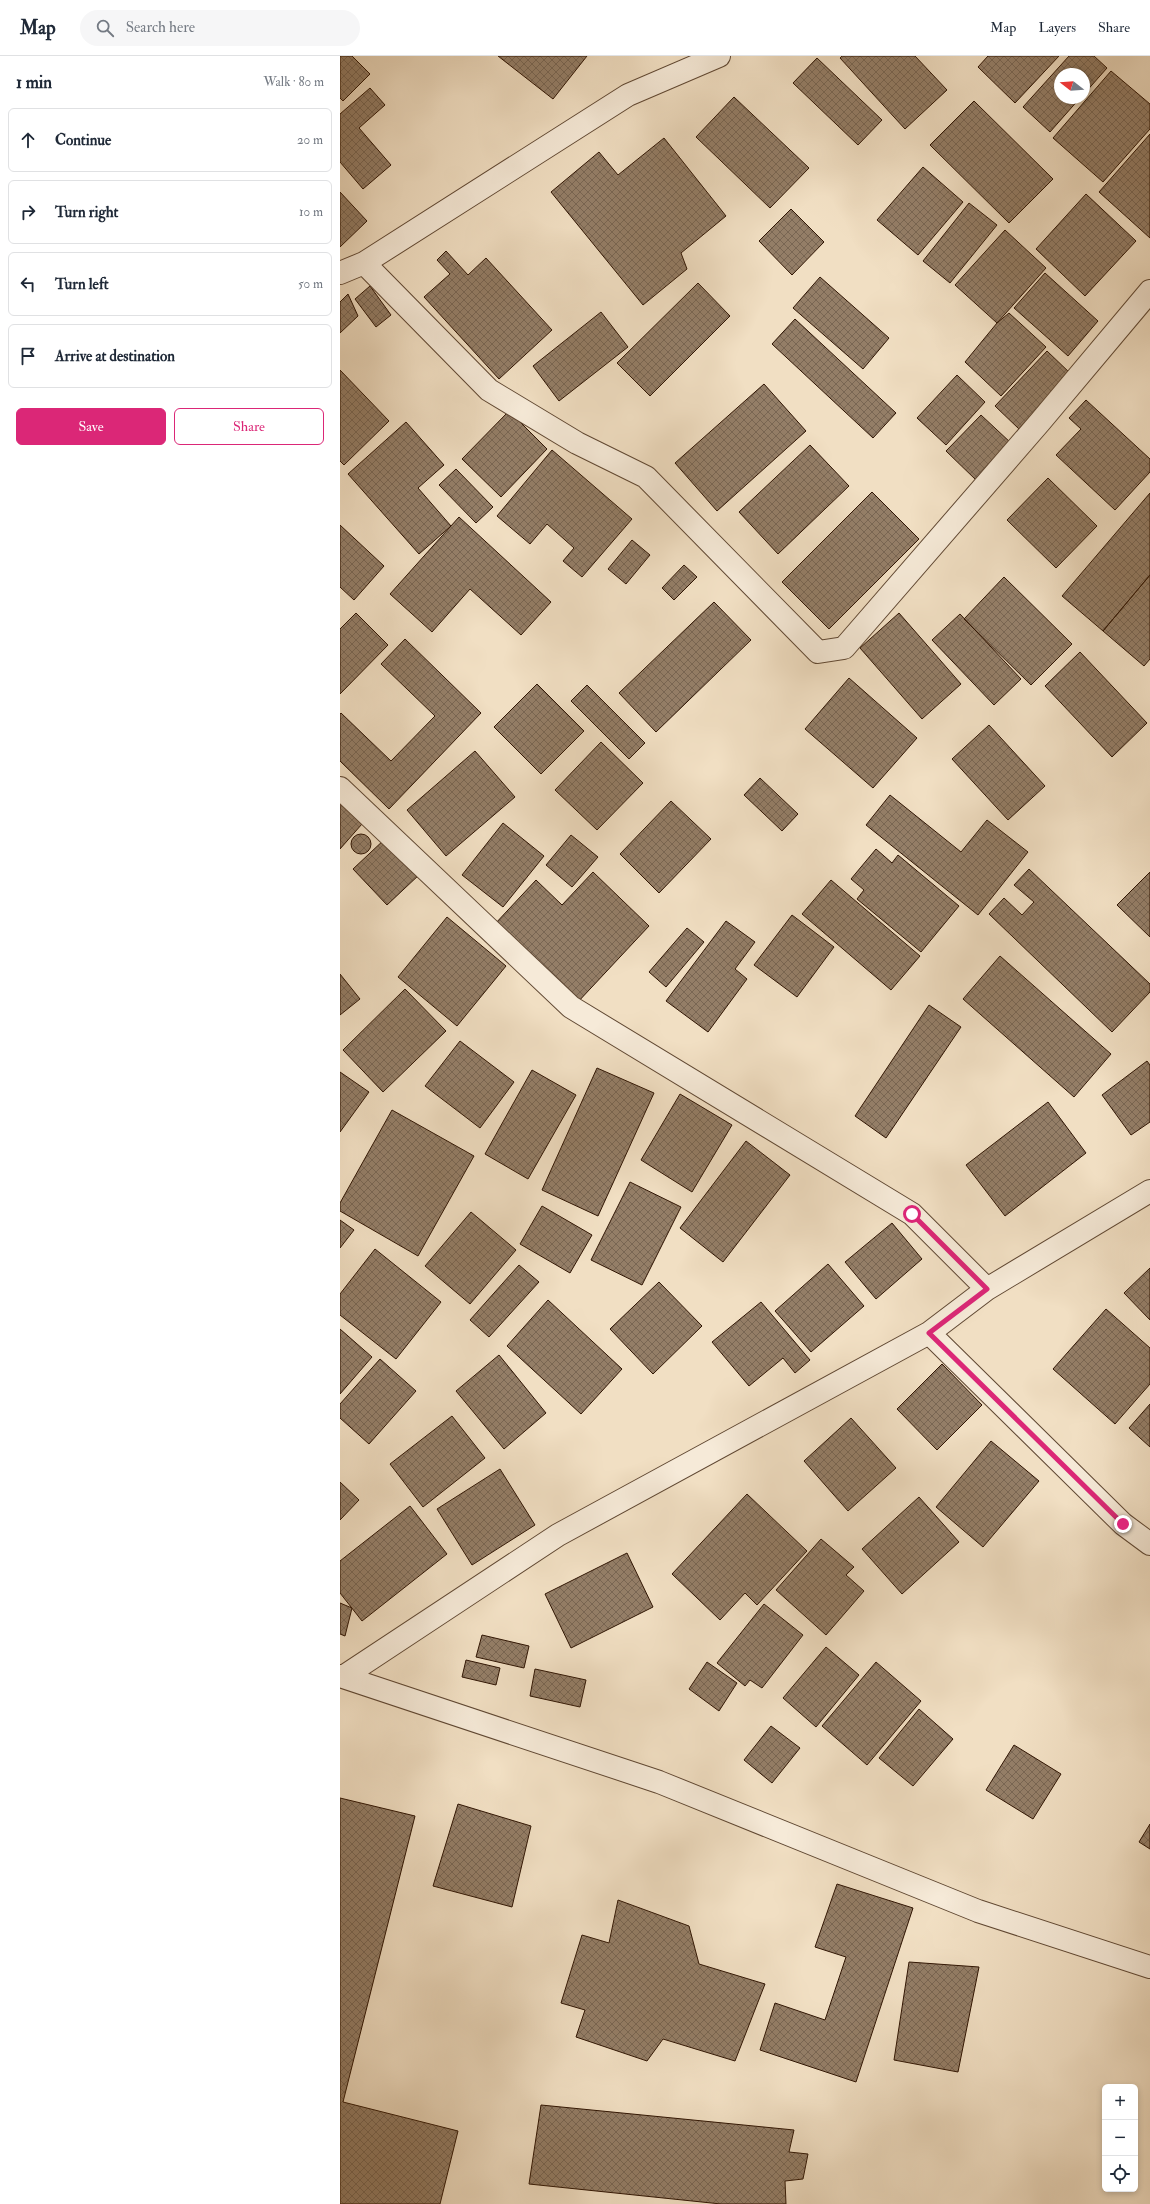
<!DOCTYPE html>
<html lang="en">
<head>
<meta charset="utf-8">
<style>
	:root { --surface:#fff; --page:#f6f6f7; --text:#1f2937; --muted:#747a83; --line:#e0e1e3; --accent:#db2777 }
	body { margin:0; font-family:"IM FELL Double Pica",serif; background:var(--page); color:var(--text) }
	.controls { position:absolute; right:12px; bottom:12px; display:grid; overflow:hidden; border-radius:6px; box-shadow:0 2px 6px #0003 }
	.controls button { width:36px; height:36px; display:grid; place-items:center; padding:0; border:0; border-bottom:1px solid var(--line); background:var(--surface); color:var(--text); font:20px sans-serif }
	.compass { position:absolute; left:714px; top:12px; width:36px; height:36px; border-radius:50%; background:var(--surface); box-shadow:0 2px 6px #0003; rotate:287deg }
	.stop { position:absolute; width:12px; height:12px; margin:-9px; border:3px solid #db2777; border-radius:50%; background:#fff }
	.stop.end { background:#db2777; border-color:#fff; box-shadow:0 1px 4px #0008 }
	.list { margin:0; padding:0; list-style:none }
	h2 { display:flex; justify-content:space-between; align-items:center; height:52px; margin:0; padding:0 16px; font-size:17px }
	h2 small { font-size:13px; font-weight:400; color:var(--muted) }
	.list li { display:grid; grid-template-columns:26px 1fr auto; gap:12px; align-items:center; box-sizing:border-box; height:64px; margin:0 8px 8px; padding:0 8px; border:1px solid var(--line); border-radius:6px }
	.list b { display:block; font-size:15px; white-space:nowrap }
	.list em { font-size:13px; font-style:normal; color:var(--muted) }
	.actions { display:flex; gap:8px; padding:12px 16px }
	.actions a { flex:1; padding:9px 0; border:1px solid var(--accent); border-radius:6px; text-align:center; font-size:14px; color:var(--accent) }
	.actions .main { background:var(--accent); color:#fff }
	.icon { flex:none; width:22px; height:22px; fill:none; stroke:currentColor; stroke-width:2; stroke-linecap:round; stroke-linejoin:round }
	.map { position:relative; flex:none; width:810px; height:2148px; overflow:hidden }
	header { display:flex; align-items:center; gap:24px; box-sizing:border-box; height:56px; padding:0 20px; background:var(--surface); border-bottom:1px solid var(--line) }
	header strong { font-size:19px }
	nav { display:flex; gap:22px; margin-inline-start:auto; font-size:14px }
	.search { width:280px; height:36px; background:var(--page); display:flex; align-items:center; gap:10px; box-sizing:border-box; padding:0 14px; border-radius:22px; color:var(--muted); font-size:15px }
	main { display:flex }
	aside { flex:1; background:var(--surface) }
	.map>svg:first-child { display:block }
	.building { fill:url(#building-cross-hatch); stroke:#301503 }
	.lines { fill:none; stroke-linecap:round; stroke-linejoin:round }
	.minor-casing { stroke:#604833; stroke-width:24 }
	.minor { stroke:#f6ead8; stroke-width:22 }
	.route { stroke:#db2777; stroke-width:5 }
</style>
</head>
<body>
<header>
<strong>Map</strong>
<div class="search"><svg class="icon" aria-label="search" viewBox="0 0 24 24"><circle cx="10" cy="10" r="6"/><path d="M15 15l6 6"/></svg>Search here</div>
<nav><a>Map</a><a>Layers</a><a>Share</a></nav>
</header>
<main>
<aside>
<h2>1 min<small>Walk · 80 m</small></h2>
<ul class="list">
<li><svg class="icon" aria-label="ahead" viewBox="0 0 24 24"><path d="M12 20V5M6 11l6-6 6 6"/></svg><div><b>Continue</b></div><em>20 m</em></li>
<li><svg class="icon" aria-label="right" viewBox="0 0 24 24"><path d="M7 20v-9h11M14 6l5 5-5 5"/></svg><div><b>Turn right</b></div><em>10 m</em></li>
<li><svg class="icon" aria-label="left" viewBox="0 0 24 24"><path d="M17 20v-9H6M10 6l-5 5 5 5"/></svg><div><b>Turn left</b></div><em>50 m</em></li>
<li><svg class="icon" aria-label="arrive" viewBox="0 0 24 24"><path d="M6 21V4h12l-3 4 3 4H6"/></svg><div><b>Arrive at destination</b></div></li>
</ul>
<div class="actions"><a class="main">Save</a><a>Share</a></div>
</aside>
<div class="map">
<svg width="810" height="2148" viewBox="0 0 810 2148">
	<defs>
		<pattern id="building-cross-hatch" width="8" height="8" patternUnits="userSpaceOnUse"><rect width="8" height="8" fill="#947e67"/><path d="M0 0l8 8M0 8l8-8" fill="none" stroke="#796653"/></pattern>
	</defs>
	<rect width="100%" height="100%" fill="#f1dfc3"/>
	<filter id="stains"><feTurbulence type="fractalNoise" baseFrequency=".005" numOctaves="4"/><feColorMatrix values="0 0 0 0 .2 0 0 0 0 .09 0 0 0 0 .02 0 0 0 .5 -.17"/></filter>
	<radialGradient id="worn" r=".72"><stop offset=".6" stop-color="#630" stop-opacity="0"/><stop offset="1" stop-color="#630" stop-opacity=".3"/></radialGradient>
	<!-- building -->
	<path class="building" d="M 0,0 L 12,0 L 30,18 L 3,45 L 0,42 Z
		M 158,0 L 247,0 L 213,43 Z
		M 502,0 L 575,0 L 607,34 L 565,73 L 500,2 Z
		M 648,0 L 719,0 L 675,47 L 638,11 Z
		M 729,0 L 754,0 L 767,12 L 744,38 L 744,18 L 720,18 L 720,42 L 740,42 L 710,76 L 683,51 Z
		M 477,2 L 542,64 L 518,89 L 453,27 Z
		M 771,15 L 810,48 L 810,73 L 763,126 L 713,82 Z
		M 30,32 L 45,49 L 19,72 L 51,109 L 23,133 L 0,106 L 0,58 Z
		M 394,41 L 469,112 L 430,152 L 356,81 Z
		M 634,45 L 713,123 L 669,167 L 590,89 Z
		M 810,78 L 810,182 L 759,136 Z
		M 324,82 L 386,160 L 341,197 L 347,213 L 303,249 L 211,136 L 259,96 L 278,119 Z
		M 583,111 L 623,146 L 578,199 L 537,164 Z
		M 0,136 L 27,165 L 0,191 Z
		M 746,138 L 796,185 L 745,240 L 696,193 Z
		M 629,147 L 657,169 L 610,227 L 583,205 Z
		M 451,153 L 484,186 L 452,219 L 419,185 Z
		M 665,174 L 706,212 L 657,267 L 615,229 Z
		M 106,195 L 128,219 L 146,202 L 212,274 L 159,323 L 84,241 L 110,218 L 97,204 Z
		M 705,217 L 758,265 L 728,300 L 674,252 Z
		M 480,221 L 549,282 L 523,313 L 453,252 Z
		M 358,227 L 390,260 L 310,340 L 277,307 Z
		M 30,230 L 51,259 L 36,271 L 15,243 Z
		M 8,238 L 18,260 L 0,277 L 0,246 Z
		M 261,256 L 288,291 L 219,345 L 193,310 Z
		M 669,257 L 706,291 L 661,340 L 625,306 L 657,267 Z
		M 455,263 L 556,357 L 533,382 L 432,288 Z
		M 707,295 L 731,318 L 679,373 L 655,350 Z
		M 0,314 L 49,365 L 4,409 L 0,405 Z
		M 617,319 L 645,346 L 606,389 L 577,362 Z
		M 424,328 L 466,375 L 377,455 L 335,407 Z
		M 746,344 L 810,403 L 810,416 L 775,454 L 716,399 L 741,373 L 729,362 Z
		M 169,355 L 207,393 L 161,441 L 122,403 Z
		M 641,359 L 671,387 L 636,424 L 606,395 Z
		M 66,366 L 104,409 L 78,432 L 111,470 L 79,498 L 8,418 Z
		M 470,389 L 509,430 L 438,498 L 399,456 Z
		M 212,394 L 292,463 L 242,521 L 223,505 L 234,492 L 207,468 L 190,488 L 157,460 Z
		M 116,413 L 153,451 L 136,467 L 99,429 Z
		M 708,422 L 757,470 L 716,512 L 667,464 Z
		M 532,436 L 579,483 L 489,573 L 442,526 Z
		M 810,437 L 810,519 L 763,575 L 722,540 Z
		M 119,461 L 211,546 L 181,579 L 130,533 L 92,576 L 50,538 Z
		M 0,469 L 44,510 L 14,544 L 0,531 Z
		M 292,484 L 310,499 L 286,528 L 268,513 Z
		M 344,509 L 357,521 L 334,544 L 322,532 Z
		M 810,519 L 810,603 L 804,610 L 763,575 Z
		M 664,521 L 732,588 L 691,629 L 624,563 Z
		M 374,546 L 411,584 L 316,676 L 279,637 Z
		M 16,557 L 48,589 L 0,638 L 0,573 Z
		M 559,557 L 621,628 L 582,663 L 520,592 Z
		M 620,558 L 681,623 L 654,649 L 592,584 Z
		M 65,583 L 141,657 L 49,753 L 0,705 L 0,658 L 1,657 L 51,705 L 95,660 L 41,608 Z
		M 740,596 L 807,667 L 772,701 L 705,630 Z
		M 509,622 L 577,682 L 533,732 L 465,673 Z
		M 197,628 L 244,675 L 201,718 L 154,671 Z
		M 247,629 L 305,687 L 289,703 L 231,645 Z
		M 649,669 L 705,730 L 668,764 L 612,703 Z
		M 261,686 L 303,727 L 257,774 L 215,734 Z
		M 135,695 L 175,741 L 106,800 L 67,754 Z
		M 420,722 L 458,758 L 442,775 L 404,739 Z
		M 550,739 L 621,796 L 647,764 L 688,796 L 638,859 L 526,769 Z
		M 331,745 L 371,783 L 319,837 L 280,798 Z
		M 0,747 L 22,768 L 0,793 Z
		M 163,767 L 204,800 L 163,851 L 122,819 Z
		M11 788a10 10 0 1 1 20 0a10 10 0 1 1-20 0Z
		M 231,779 L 258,801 L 232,831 L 206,809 Z
		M 46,782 L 80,818 L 47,849 L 13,813 Z
		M 536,793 L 552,807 L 558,799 L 619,850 L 581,896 L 517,843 L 524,834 L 511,823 Z
		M 689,813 L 810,928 L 810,936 L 772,976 L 649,858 L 664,842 L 682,859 L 694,846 L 674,829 Z
		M 253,816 L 309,870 L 236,948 L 154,869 L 196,824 L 222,849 Z
		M 810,816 L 810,881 L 777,849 Z
		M 491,824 L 580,900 L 551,934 L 462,858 Z
		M 452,859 L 494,891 L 457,941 L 414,909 Z
		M 107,861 L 166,910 L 117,970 L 58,921 Z
		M 386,865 L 415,886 L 395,913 L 407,923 L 368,976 L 326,945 Z
		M 347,872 L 364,886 L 326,931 L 309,916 Z
		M 660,900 L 771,998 L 734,1041 L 623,943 Z
		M 0,918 L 20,943 L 0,959 Z
		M 65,933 L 106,975 L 43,1036 L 3,994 Z
		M 589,949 L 621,971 L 546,1082 L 515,1060 Z
		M 120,985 L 174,1026 L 140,1072 L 85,1030 Z
		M 807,1005 L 810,1009 L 810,1066 L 791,1079 L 762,1039 Z
		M 257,1012 L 314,1037 L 258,1160 L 202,1134 Z
		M 192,1014 L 236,1039 L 188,1123 L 145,1098 Z
		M 0,1016 L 29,1036 L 0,1076 Z
		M 340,1038 L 392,1069 L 352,1136 L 301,1104 Z
		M 708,1046 L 746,1097 L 665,1160 L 626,1109 Z
		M 52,1054 L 134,1100 L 78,1200 L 0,1155 L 0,1147 Z
		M 406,1085 L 450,1119 L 383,1206 L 340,1172 Z
		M 290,1126 L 341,1151 L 302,1229 L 251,1204 Z
		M 202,1150 L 252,1179 L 230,1217 L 180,1188 Z
		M 131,1156 L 176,1194 L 130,1248 L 85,1210 Z
		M 0,1164 L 14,1174 L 0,1192 Z
		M 552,1167 L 582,1203 L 536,1243 L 505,1206 Z
		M 35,1193 L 101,1246 L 56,1303 L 0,1259 L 0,1238 Z
		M 488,1208 L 524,1250 L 471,1296 L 435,1255 Z
		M 179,1209 L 199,1226 L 149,1281 L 130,1264 Z
		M 810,1212 L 810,1264 L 784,1237 Z
		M 319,1226 L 362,1270 L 313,1318 L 270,1273 Z
		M 208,1244 L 282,1313 L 241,1358 L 167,1290 Z
		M 421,1246 L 470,1304 L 455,1317 L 443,1302 L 409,1330 L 372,1286 Z
		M 766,1253 L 810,1292 L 810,1328 L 775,1368 L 713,1313 Z
		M 0,1273 L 32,1301 L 0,1338 Z
		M 159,1299 L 206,1357 L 164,1393 L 116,1335 Z
		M 40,1303 L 76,1335 L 29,1388 L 0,1362 L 0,1348 Z
		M 602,1308 L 642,1349 L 597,1394 L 557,1353 Z
		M 810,1348 L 810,1391 L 789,1372 Z
		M 112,1360 L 145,1402 L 83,1451 L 50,1408 Z
		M 511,1362 L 556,1412 L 508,1455 L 464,1405 Z
		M 651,1385 L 699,1425 L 643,1491 L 596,1451 Z
		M 160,1413 L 195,1469 L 132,1509 L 97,1453 Z
		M 0,1426 L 19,1444 L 0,1464 Z
		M 407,1438 L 467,1495 L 417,1549 L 405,1537 L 380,1564 L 332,1518 Z
		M 579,1441 L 619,1486 L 562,1538 L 522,1493 Z
		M 70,1450 L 107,1498 L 22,1565 L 0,1537 L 0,1505 Z
		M 481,1483 L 514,1511 L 506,1519 L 524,1535 L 486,1579 L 436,1534 Z
		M 287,1497 L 313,1551 L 231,1592 L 205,1538 Z
		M 0,1547 L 12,1552 L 5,1580 L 0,1578 Z
		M 424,1548 L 463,1579 L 422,1632 L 410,1624 L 405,1630 L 377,1607 Z
		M 142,1579 L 189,1590 L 184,1612 L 136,1601 Z
		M 486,1591 L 519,1619 L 476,1671 L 443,1642 Z
		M 126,1604 L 160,1612 L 156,1629 L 122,1621 Z
		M 367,1606 L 397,1627 L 379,1655 L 349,1633 Z
		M 536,1606 L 581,1645 L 527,1709 L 482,1670 Z
		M 195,1613 L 246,1624 L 240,1651 L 190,1640 Z
		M 579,1653 L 613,1683 L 573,1730 L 539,1702 Z
		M 431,1670 L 460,1692 L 432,1727 L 404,1704 Z
		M 674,1689 L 721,1718 L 693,1763 L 646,1734 Z
		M 0,1742 L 75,1760 L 3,2046 L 118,2075 L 100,2148 L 0,2148 Z
		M 118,1748 L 191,1770 L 172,1851 L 93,1830 Z
		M 810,1768 L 810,1793 L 799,1786 Z
		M 497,1828 L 573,1852 L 516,2026 L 420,1994 L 435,1947 L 485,1964 L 506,1901 L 475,1891 Z
		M 278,1844 L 349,1870 L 359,1908 L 425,1928 L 395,2005 L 323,1983 L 307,2005 L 236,1981 L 245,1954 L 221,1947 L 242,1879 L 269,1887 Z
		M 569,1906 L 639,1911 L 618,2016 L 554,2004 Z
		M 201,2049 L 454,2074 L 449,2096 L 468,2098 L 463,2123 L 445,2125 L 446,2148 L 381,2148 L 189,2128 Z"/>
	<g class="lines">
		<!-- minor casing -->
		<g class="minor-casing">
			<path id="minor" d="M 24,207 L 149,334 L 237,387 L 306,421 L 478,596 L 504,592 L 700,366 L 810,235
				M 0,217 L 24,207 L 288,39 L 379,0
				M 0,732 L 231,951 L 572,1158 L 647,1233
				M 589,1277 L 783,1468 L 810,1488
				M 0,1620 L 319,1726 L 638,1855 L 810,1911
				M 3,1621 L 218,1479 L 589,1277 L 647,1233 L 810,1135"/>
		</g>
		<!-- minor -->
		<use href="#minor" class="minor"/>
	</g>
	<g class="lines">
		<!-- route -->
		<path class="route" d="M 572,1158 L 647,1233 L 589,1277 L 783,1468"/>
	</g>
	<rect width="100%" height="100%" filter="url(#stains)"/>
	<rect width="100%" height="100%" fill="url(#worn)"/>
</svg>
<div class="controls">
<button>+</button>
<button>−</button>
<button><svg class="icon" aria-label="locate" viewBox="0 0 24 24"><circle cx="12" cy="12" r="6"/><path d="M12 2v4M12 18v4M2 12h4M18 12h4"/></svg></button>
</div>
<svg class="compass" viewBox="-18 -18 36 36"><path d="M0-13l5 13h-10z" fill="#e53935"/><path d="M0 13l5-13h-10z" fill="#747a83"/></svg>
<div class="stop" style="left:572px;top:1158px"></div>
<div class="stop end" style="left:783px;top:1468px"></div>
</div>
</main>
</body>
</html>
